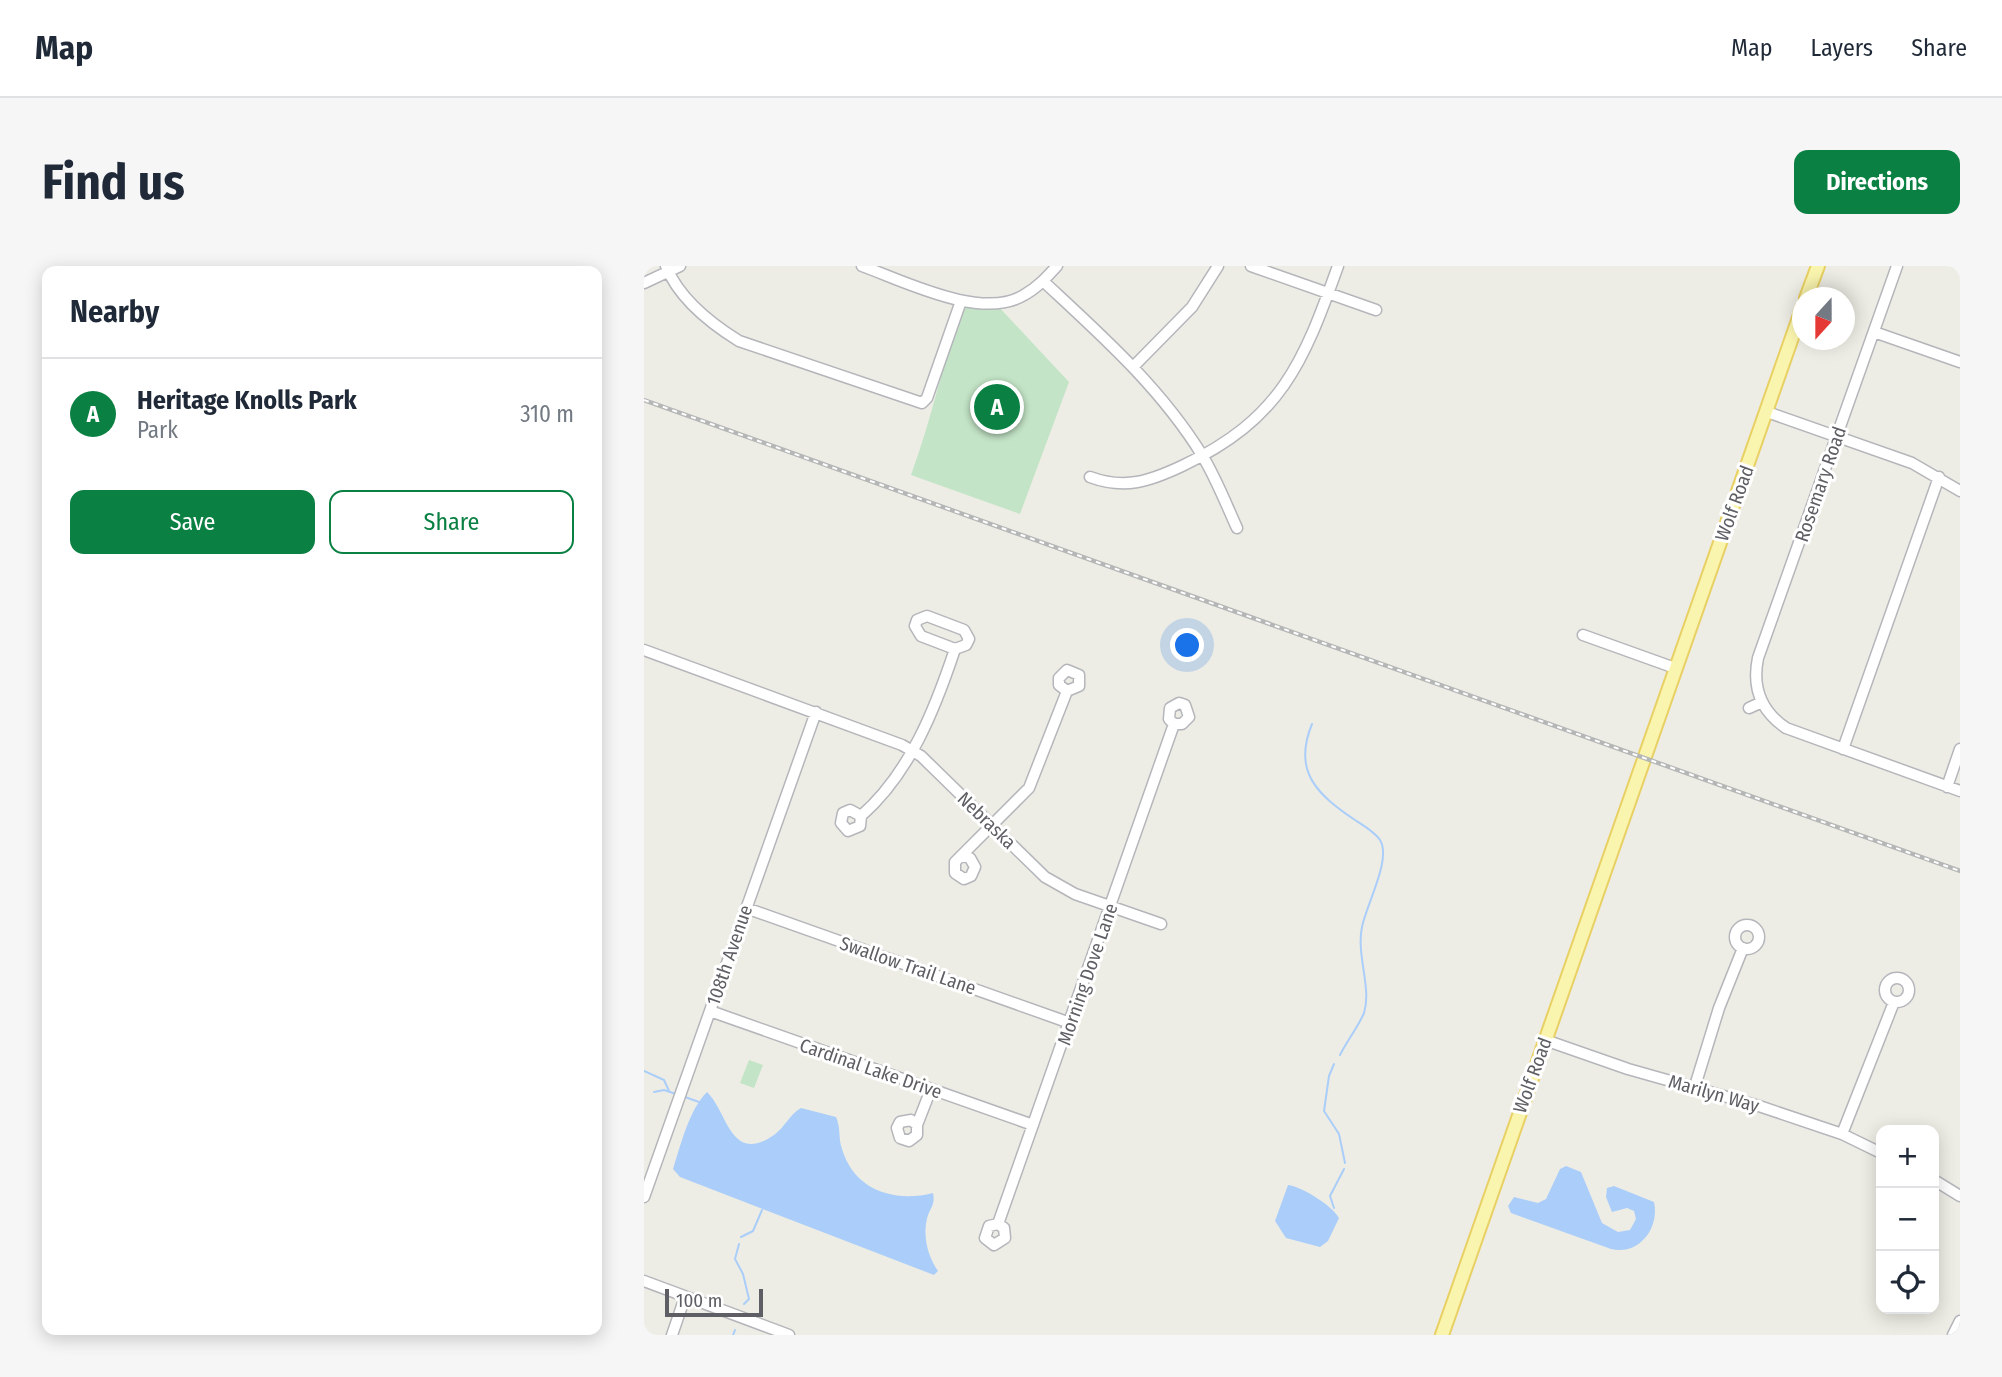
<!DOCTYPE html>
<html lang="en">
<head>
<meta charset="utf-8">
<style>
	:root { --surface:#fff; --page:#f6f6f7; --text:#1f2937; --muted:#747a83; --line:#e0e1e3; --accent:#0b8043 }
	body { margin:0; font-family:"Fira Sans Condensed",sans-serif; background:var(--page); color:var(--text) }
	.controls { position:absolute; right:21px; bottom:21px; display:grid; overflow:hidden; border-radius:14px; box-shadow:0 4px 18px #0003 }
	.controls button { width:63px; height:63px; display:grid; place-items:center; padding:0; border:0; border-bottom:2px solid var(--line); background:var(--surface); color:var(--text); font:35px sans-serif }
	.compass { position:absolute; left:1148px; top:21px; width:63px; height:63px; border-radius:50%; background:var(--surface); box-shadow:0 4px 18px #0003; rotate:201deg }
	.scale { position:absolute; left:21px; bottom:18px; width:98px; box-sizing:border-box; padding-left:7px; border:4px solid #5d5f64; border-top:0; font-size:19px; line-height:24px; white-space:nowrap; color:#5d5f64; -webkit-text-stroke:5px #fff; paint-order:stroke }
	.you { position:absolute; left:544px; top:380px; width:24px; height:24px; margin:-18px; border:5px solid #fff; border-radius:50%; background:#1a73e8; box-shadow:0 0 0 10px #1a73e833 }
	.badge { display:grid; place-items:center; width:46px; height:46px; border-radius:50%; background:var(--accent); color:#fff; font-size:23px; font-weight:700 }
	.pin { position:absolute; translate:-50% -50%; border:4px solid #fff; box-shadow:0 2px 7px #0006 }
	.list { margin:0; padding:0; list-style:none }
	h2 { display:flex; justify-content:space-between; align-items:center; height:91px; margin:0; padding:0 28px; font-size:30px }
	h2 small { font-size:23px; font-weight:400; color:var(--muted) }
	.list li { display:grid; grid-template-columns:46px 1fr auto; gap:21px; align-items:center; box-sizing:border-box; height:112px; padding:0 28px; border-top:2px solid var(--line) }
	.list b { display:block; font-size:26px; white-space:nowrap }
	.list p { margin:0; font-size:23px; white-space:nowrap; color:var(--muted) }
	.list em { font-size:23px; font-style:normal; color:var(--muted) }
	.actions { display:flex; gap:14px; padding:21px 28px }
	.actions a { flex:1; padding:16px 0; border:2px solid var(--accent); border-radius:14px; text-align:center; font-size:24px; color:var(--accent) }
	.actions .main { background:var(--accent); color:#fff }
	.icon { flex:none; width:38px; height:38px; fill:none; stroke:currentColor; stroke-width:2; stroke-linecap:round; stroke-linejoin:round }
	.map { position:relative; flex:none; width:1316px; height:1069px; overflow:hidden; border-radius:14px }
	header { display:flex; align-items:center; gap:42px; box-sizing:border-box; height:98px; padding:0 35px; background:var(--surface); border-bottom:2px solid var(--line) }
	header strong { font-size:33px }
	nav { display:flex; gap:38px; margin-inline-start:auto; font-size:24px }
	.intro { display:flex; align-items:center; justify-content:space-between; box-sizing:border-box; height:168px; padding:0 42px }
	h1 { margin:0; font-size:49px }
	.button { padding:18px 32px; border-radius:14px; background:var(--accent); color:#fff; font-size:24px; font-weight:700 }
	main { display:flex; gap:42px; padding:0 42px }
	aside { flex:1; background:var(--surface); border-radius:14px; box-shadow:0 4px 18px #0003 }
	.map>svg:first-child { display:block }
	.green { fill:#c3e4c6 }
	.water { fill:#aacef9 }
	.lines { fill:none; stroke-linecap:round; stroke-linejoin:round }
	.stream { stroke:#aacef9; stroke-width:2 }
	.minor-casing { stroke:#b5b6bb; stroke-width:13 }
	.major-casing { stroke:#e8d064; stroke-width:16 }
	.minor { stroke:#fff; stroke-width:10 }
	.major { stroke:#faf5ae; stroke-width:12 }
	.rail-casing { stroke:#b5b6b6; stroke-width:4.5 }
	.rail { stroke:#fff; stroke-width:2; stroke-dasharray:5; stroke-linecap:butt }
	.labels { text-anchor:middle; stroke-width:6; stroke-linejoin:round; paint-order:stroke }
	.street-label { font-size:19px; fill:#5d5f64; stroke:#fff }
</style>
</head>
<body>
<header>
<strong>Map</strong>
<nav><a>Map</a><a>Layers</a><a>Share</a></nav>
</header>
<div class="intro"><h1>Find us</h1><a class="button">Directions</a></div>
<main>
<aside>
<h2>Nearby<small></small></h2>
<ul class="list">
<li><span class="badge">A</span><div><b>Heritage Knolls Park</b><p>Park</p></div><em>310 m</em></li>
</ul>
<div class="actions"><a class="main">Save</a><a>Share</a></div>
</aside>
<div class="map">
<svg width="1316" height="1069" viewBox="0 0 1316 1069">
	<rect width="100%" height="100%" fill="#eeede5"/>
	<!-- green -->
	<path class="green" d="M 317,37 L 354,40 L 425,116 L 376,248 L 267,209 C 288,152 300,95 317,37 Z
		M 105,794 L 119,799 L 110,822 L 96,817 Z"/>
	<!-- water -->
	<path class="water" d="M 63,826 C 84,846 86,899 130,869 C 141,861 145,849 157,842 L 192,851 C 197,862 194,871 198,883 C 210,924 250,937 289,927 C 291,937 288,940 284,949 C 278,968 283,989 294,1005 L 290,1009 L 36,911 L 29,903 C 37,878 45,844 63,826 Z
		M 922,900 L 937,906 L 958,957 L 974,966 L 986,964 L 992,953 L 990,945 L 983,942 L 968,946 L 962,931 L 963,922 L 970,920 L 1010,936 C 1016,963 994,990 967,983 L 867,947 L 864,940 L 870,931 L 894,937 L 902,933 L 916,903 Z
		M 644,919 C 657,920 689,940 695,952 L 684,975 L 676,981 L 642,972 L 631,955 Z"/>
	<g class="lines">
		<!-- stream -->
		<path class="stream" d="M 668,458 C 648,506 674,529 711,554 C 719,559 731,566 736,574 C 748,593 722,639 718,661 C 712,689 728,722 720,747 C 714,761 703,775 696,789
			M 690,798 L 685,810 L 680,845 L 695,868 L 701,897
			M 0,805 L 20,814 L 25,825
			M 10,826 L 20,824 L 32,828
			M 41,831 L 55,836
			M 690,942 L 686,930 L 700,903
			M 97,971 L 109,965 L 118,944
			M 95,978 L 91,993 L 99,1008 L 105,1033 L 100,1038
			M 89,1069 L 91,1064"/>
		<!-- minor casing -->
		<g class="minor-casing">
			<path id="minor" d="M 22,0 C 35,33 66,57 95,75 L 278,137 L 283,132 L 317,35
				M 218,0 C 260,15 338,55 380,29 C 393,22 403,11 413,0
				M 607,0 L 732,44
				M 1253,0 L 1114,392 C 1108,421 1117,445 1142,462 L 1316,525
				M 399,15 C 457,69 516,121 558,189 C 572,212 582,238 593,262
				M 0,17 L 36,0
				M 1230,66 L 1316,96
				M 490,100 L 548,41 L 574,0
				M 1123,146 L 1268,197 L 1316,225
				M 446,211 C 481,224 506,215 538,200 C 637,153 659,98 694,0
				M 939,369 L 1031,402
				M 0,384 L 258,479 L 277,490 L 401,611 L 431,628 L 517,658
				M 1105,442 L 1118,436
				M 1199,483 L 1295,211
				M 1303,521 L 1316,483
				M 217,550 L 206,544 L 199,547 L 197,557 L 204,565 L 216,560 L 217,550 C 266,507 291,443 311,383 L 322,379 L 325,373 L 320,364 L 283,350 L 273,354 L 271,360 L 277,370 L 311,383
				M 319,590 L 326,592 L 331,601 L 327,610 L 320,613 L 311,607 L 311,596 L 385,522 L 423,425 L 435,420 L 435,409 L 423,404 L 415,412 L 415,419 L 423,425
				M 102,642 L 426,757
				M1091 671a12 12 0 1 1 24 0a12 12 0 1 1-24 0Z
				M1241 724a12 12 0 1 1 24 0a12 12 0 1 1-24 0Z
				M 66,745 L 389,859
				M 901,774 L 984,803 L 1115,840 L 1198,868 L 1237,887
				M 1051,820 L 1075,742 L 1099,682
				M 273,859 L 267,854 L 256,856 L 253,862 L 256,872 L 265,875 L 273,869 L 273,859 L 287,823
				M 1198,868 L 1250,736
				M 1290,914 L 1316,930
				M 0,931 L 172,446
				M 354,958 L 345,960 L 341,972 L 350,979 L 361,972 L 360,962 L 354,958 L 530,458 L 538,458 L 545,451 L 541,439 L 535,437 L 526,442 L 525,453 L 530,458
				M 0,1015 L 145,1069
				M 28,1069 L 41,1031
				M 1309,1069 L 1316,1055"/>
		</g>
		<!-- major casing -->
		<g class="major-casing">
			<path id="major" d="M 1162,32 L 1174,0
				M 798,1069 L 1158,43"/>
		</g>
		<!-- minor -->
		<use href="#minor" class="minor"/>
		<!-- major -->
		<use href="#major" class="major"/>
		<!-- rail casing -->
		<g class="rail-casing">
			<path id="rail" d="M 0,134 L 1316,605"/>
		</g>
		<!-- rail -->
		<use href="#rail" class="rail"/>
	</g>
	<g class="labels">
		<!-- street labels -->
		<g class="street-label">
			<text transform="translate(1176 218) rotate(-71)" y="7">Rosemary Road</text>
			<text transform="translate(1090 237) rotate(-70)" y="7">Wolf Road</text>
			<text transform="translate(343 554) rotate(44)" y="7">Nebraska</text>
			<text transform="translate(85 689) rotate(-71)" y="7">108th Avenue</text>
			<text transform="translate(264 699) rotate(19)" y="7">Swallow Trail Lane</text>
			<text transform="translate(443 708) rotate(-71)" y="7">Morning Dove Lane</text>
			<text transform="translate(227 802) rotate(19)" y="7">Cardinal Lake Drive</text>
			<text transform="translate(888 809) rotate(-70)" y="7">Wolf Road</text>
			<text transform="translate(1070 827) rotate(16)" y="7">Marilyn Way</text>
		</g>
	</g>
</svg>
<div class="controls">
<button>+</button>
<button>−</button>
<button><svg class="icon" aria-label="locate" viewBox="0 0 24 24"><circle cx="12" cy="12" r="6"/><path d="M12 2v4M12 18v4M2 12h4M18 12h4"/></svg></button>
</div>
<svg class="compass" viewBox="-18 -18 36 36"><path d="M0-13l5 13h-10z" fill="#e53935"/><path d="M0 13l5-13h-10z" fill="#747a83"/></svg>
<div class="scale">100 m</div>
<div class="you"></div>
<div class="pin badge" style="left:353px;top:141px">A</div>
</div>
</main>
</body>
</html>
